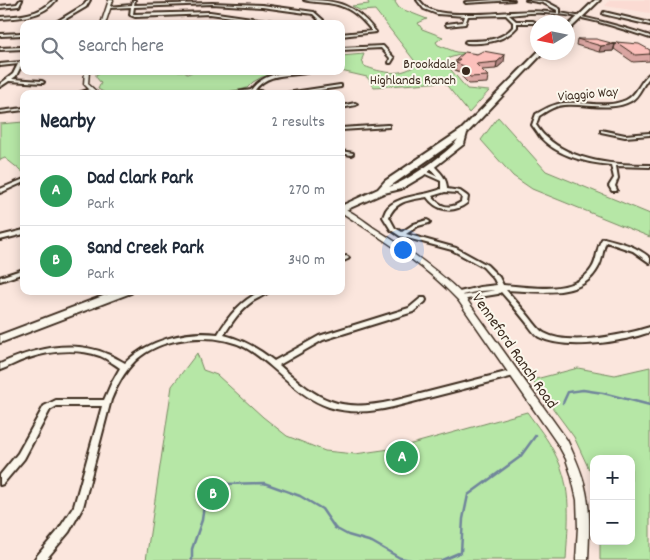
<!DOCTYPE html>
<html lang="en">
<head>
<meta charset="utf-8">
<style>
	:root { --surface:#fff; --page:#f2f2f3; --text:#1f2937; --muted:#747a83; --line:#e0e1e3; --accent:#111827 }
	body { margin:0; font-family:Dekko,sans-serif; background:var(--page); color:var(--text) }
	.controls { position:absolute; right:15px; bottom:15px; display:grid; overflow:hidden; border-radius:10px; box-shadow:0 2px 12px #0003 }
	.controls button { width:45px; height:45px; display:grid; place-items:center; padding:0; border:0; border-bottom:1px solid var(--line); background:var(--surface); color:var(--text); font:25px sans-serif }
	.compass { position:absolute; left:530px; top:15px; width:45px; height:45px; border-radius:50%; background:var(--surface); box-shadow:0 2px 12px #0003; rotate:260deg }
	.you { position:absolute; left:402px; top:249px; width:18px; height:18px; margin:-12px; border:4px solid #fff; border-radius:50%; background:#1a73e8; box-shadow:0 0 0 8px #1a73e833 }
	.badge { display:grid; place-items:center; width:32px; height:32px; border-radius:50%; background:var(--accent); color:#fff; font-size:16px; font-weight:700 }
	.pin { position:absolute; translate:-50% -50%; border:2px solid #fff; box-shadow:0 1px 5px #0006 }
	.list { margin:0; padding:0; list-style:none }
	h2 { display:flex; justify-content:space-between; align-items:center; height:65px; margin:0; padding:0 20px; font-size:21px }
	h2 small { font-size:16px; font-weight:400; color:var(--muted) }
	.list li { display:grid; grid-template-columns:32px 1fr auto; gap:15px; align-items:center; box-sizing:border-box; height:70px; padding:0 20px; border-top:1px solid var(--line) }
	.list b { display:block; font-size:19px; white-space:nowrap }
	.list p { margin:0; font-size:16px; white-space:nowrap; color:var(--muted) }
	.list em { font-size:16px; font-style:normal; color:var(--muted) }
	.icon { flex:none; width:28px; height:28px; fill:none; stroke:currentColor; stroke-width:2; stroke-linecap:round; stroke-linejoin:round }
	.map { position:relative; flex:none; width:650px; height:560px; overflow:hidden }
	.search { position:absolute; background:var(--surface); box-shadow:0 2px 12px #0003; left:20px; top:20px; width:325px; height:55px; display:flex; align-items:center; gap:12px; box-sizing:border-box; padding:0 18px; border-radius:10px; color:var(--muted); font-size:19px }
	.panel { position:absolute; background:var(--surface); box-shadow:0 2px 12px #0003; left:20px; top:90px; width:325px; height:205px; border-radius:10px }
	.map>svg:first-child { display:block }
	.built { fill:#fbdbd3 }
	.green { fill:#b6e7a6; stroke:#788862 }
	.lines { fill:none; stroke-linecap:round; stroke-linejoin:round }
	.stream { stroke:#70859b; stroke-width:2.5 }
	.minor-casing { stroke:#3b2a1e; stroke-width:4 }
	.tertiary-casing { stroke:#3b2a1e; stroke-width:3 }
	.primary-casing { stroke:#3b2a1e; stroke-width:4 }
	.minor { fill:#fbf7ec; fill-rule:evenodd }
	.tertiary { fill:#fbf7ec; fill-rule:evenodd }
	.primary { fill:#fbf7ec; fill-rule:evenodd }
	.wall { fill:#d9a5a1; stroke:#3b2a1e }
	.shaded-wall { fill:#b08683; stroke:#3b2a1e }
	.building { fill:#fcc0bb; stroke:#3b2a1e }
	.poi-dot { fill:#3b2a1e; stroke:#fbf7ec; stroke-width:2 }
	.labels { text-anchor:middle; stroke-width:4; stroke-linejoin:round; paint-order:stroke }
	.far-poi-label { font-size:14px; fill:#3b2a1e; stroke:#fbf7ec; text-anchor:end }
	.far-street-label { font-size:14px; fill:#3b2a1e; stroke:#fbf7ec }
	.street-label { font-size:16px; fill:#3b2a1e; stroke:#fbf7ec }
</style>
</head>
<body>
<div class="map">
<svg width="650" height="560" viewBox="0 0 650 560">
	<rect width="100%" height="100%" fill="#fbe6dd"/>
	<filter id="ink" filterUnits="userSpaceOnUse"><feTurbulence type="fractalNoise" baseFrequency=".02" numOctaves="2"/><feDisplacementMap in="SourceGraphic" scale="10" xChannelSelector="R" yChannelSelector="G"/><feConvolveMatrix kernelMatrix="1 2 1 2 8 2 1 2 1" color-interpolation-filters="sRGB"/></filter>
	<g filter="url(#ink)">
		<!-- built -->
		<path class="built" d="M 610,0 L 650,0 L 650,13 L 605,6 Z"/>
		<!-- green -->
		<path class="green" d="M 367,0 L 396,0 L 395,2 L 399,8 L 427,19 L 418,23 L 422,29 L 443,37 L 436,42 L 438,45 L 456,52 L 466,53 L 449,58 L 446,64 L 467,89 L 489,91 L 469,113 L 444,82 L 374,87 L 367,77 L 341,71 L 341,56 L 364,54 L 362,59 L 364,66 C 382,73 402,77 417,64 L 375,10 L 361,11 L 352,6 L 369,4 Z
			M 115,71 L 183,71 L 187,74 L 195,71 L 302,71 L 262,77 L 253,82 L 247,88 L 225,94 L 107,94 L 98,89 L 101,83 L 96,77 L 96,74 Z
			M 498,117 L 546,171 L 650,214 L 650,237 L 532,189 L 513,176 L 481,140 Z
			M 24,122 L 24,173 L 5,158 L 0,160 L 0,124 Z
			M 197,353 L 203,370 L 217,375 L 263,417 L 287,436 L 325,451 L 355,454 L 397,448 L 527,412 C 537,426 548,439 555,454 C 573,488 568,523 566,560 L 146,560 L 172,386 Z
			M 650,367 L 650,560 L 600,560 L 600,541 L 631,541 L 631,459 L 594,459 L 594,480 L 574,437 L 532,380 L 578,368 L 615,375 Z"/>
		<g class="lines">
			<!-- stream -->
			<path class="stream" d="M 563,403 L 568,392 L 583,390 L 603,393 L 650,405
				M 192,560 L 192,549 L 202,520 L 205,498 L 215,487 L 225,484 L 264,483 L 300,496 L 322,509 L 335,528 L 348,535 L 372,542 L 400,558 L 411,560
				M 442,560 L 461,552 L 463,519 L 468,495 L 520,457 L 536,435"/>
			<!-- minor casing -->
			<g class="minor-casing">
				<path id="minor" d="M 20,0 L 22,0 L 19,6 L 0,8 L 0,6 L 17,4 Z
					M 53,0 L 56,0 C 43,17 20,18 0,19 L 0,17 C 19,16 40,15 53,0 Z
					M 88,0 L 90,0 L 86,7 L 57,24 L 53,24 L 84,5 Z
					M 133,0 L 135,0 L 134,5 L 212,3 L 262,5 L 314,12 L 323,20 L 318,24 L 315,24 L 319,20 L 313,14 L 262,7 L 212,4 L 134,7 L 133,14 L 210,12 L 294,24 L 284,24 L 210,14 L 135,17 L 130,15 L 131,7 L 109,8 L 108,7 L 132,5 Z
					M 304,0 C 338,0 354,4 376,32 L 341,36 L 341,34 L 372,31 C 359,15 349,6 328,3 C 320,2 311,2 304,0 Z
					M 417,0 L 419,0 C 422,3 424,6 427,8 C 438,14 453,14 465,14 C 496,15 526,8 557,13 L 557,10 L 543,3 L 526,0 L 545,1 L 560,9 L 560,13 C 591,18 620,26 650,36 L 650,38 C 616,27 580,14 544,13 C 533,12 521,14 509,15 L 516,21 L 533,21 L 535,22 L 533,23 L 517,23 L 517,27 C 504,42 485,44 467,43 L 465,42 L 466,41 C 484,41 501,41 513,27 L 513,22 L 506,15 L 468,16 L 465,24 L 447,26 L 446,24 L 463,22 L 465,16 L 437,14 L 424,9 Z
					M 493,0 L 514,0 L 466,3 L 465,2 Z
					M 604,12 L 650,23 L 650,25 L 603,14 Z
					M 24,33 L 24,35 L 0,36 L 0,34 Z
					M 383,46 L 394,58 L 391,63 L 389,63 L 390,58 L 381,48 L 341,50 L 341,48 Z
					M 24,47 L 24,49 L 0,50 L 0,48 Z
					M 21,62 L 24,62 L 24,64 L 22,64 L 16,76 L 12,79 L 42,81 L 44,82 L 43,83 L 9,81 L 0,87 L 0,84 L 13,74 L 18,64 L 0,66 L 0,64 Z
					M 305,71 L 313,71 C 292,78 270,70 255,90 L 272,94 L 261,94 L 252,92 L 238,94 L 223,94 L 251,90 C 266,71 283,74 305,71 Z
					M 649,74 L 650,74 L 650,77 C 642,84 640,96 631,101 C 611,112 586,103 564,105 C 554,106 547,111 539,116 L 536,125 C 539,129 542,134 546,137 C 573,162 615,165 650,165 L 650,167 L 616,166 L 618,178 L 615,186 L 617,190 L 616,191 L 612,191 L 609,186 L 614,178 L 611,165 C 587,163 558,156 541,138 C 538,134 535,129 532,125 L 536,114 C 545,109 553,104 564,103 C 584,101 607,109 626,100 C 637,95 640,81 649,74 Z
					M 340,85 L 341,85 L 341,87 L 292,94 L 280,94 Z
					M 91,89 L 92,89 L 92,91 L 83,94 L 76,94 Z
					M 355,103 L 357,104 L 356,105 L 341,108 L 341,106 Z
					M 24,108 L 24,110 L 0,113 L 0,111 Z
					M 387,125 L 389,125 L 389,127 L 341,130 L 341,128 Z
					M 601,130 L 625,135 L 650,133 L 650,135 L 625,137 L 601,132 Z
					M 341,151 L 353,153 L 353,154 L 351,155 L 341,153 Z
					M 429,165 L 433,165 C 440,172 447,178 447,189 L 460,191 L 467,196 L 468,197 L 467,203 C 453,214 437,211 427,197 C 411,200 396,200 389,217 L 395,228 L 402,232 L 414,224 L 427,220 L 429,221 L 430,222 L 429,223 L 418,226 L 406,234 L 456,248 L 487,265 L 499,277 L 503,285 C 530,287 574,296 592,268 C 598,259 596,248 602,239 L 604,238 C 620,242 637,246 650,258 L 650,263 L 633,251 L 606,242 C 602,251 603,260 598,268 C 581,300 536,291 506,290 C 514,299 523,309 531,319 C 535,324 539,330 544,333 C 569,347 624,335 650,327 L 650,332 C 623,342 565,351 539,337 C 534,334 530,327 526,322 C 518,312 510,302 501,292 L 498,294 L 461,300 L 459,300 L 458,298 L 461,296 L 496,290 L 497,290 L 480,291 L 457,296 L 454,294 L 455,293 L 480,287 L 497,285 L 494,279 L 483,267 L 452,250 L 400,236 L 391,230 L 383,217 C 384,215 385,212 386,210 C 396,195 426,196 441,189 L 441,181 L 421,172 L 421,171 L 425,171 L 438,177 L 429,167 ZM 445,192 L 457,193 L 462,197 L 461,202 C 449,210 440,207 432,196 Z
					M 24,179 L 24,182 L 0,193 L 0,189 Z
					M 24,230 L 24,234 L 0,240 L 0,236 Z
					M 346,256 L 348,257 L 349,258 L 348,259 L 341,262 L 341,258 Z
					M 24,269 L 24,273 L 0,281 L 0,277 Z
					M 261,291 L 270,291 C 265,295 258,298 253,301 C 240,310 232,322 224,335 C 244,340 259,349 274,361 L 319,336 L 409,308 L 421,298 L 425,298 L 426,300 L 425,302 L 413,312 L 323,340 L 279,365 C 320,401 338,413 393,401 L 514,370 L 517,371 L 518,373 L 517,375 L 514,376 L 393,407 C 372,412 351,414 329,407 C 296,396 276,365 246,348 C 215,331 161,336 135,361 C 124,372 117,385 111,400 L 83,507 L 69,532 L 48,557 L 46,560 L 34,560 L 36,557 L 57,532 L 74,506 L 102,406 L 57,406 L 50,410 L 24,459 L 3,484 L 0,485 L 0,475 L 18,453 L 44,406 L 56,400 L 104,400 L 111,384 L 120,368 C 114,364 107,359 100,356 C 76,348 49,351 26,359 C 17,362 9,367 0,370 L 0,364 C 33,349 72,339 107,354 C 113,356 119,360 125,363 C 147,340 186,330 218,334 C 229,315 241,301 261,291 Z"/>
			</g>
			<!-- tertiary casing -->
			<g class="tertiary-casing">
				<path id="tertiary" d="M 109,0 L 113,0 L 105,24 L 101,24 Z
					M 85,71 L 89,71 L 88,84 L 99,94 L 94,94 L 84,84 Z
					M 341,207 C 353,212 364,221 374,228 C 406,248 437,269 464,296 L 567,440 C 574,455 581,470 585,487 C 591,511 589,536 588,560 L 576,560 L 578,527 L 577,500 L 571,474 L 566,459 L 559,446 L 458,300 C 424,264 382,239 341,212 Z"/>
			</g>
			<!-- primary casing -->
			<g class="primary-casing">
				<path id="primary" d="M 595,0 L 600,0 L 570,29 L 568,29 L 568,26 Z
					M 538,52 L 544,52 L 467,133 L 464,144 L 423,176 L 401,189 L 384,193 L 341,212 L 341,206 L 378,189 L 385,181 L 461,130 ZM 458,139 C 450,152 404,183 389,187 Z
					M 116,291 L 132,291 L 131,293 L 0,343 L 0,335 Z"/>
			</g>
			<!-- minor -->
			<use href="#minor" class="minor"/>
			<!-- tertiary -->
			<use href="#tertiary" class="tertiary"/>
			<!-- primary -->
			<use href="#primary" class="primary"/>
		</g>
		<!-- wall -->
		<path class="wall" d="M 577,39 L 615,44 L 613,51 L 599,52 L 576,45 Z
			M 616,42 L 650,50 L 650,61 L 633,62 L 614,49 Z
			M 477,54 L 504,62 L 496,69 L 482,70 L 488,76 L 487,83 L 469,84 L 462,77 L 463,73 L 455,70 L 456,60 Z"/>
		<!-- shaded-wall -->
		<path class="shaded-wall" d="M 615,44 L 613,51 L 599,52 L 601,46 Z
			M 505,55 L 504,62 L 496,69 L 497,62 Z"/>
		<!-- building -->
		<path class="building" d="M 577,39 L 596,39 L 615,44 L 601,46 Z
			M 616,42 L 639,44 L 650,50 L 650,54 L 635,55 Z
			M 483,51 L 505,55 L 497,62 L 476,64 L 488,76 L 470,77 L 463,70 L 467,67 L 456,63 L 460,60 L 456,60 L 465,52 L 477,54 Z"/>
	</g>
	<!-- markers -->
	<circle class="poi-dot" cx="466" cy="71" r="5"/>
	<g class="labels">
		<!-- far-poi labels -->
		<g class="far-poi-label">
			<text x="456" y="68">Brookdale<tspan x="456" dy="16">Highlands Ranch</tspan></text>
		</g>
		<!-- far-street labels -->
		<g class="far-street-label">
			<text transform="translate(588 93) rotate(-5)" y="5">Viaggio Way</text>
		</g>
		<!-- street labels -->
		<g class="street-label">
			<text transform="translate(516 350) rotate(55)" y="6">Venneford Ranch Road</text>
		</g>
	</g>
</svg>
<div class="controls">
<button>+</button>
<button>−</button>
</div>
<svg class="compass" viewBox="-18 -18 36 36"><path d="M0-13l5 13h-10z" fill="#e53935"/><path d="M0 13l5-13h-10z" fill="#747a83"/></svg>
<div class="you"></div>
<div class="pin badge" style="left:402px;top:457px;background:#2e9e5b">A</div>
<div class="pin badge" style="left:213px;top:494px;background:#2e9e5b">B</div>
<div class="search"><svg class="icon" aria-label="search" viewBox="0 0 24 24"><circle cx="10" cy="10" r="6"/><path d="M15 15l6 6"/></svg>Search here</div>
<section class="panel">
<h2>Nearby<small>2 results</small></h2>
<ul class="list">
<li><span class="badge" style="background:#2e9e5b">A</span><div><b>Dad Clark Park</b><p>Park</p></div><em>270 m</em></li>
<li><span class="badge" style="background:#2e9e5b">B</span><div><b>Sand Creek Park</b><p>Park</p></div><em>340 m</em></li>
</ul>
</section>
</div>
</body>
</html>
